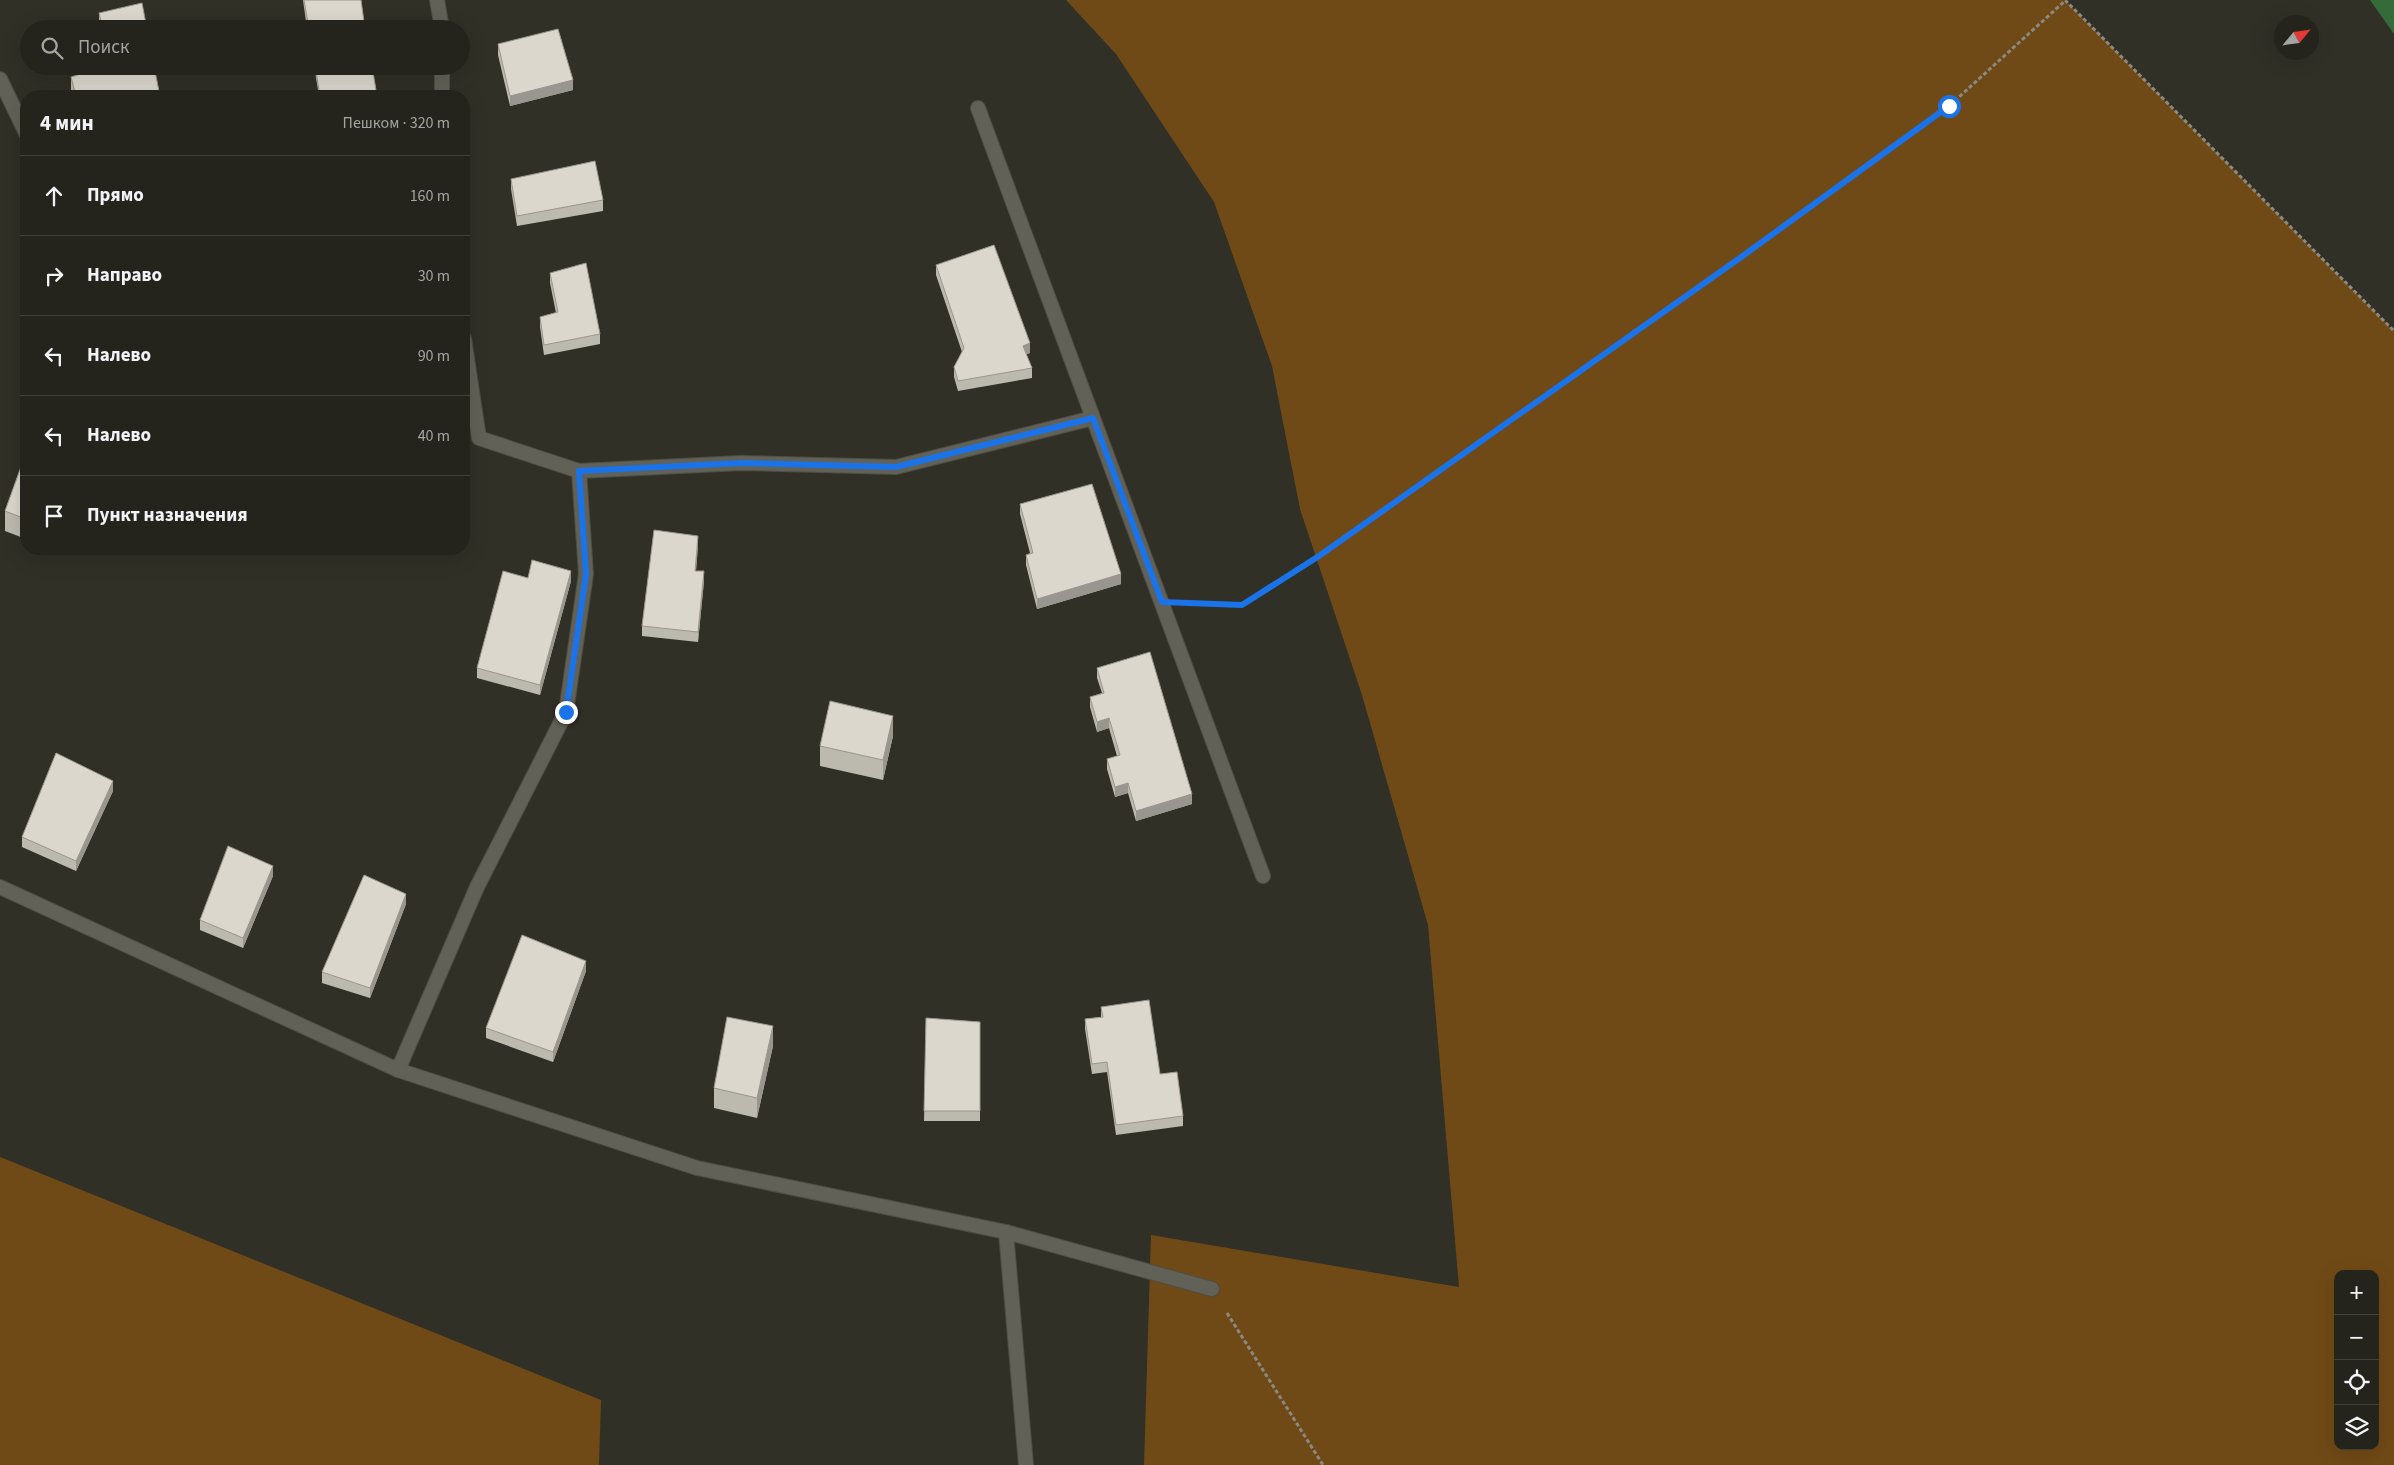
<!DOCTYPE html>
<html lang="ru">
<head>
<meta charset="utf-8">
<style>
	:root { --surface:#24241d; --page:#2c2c26; --text:#f1f3f6; --muted:#a3a4a4; --line:#41413b }
	body { margin:0; font-family:"Source Sans 3",sans-serif; background:var(--page); color:var(--text) }
	.controls { position:absolute; right:15px; bottom:15px; display:grid; overflow:hidden; border-radius:10px; box-shadow:0 5px 20px #0002 }
	.controls button { width:45px; height:45px; display:grid; place-items:center; padding:0; border:0; border-bottom:1px solid var(--line); background:var(--surface); color:var(--text); font:25px sans-serif }
	.compass { position:absolute; left:2274px; top:15px; width:45px; height:45px; border-radius:50%; background:var(--surface); box-shadow:0 5px 20px #0002; rotate:61deg }
	.stop { position:absolute; width:15px; height:15px; margin:-11px; border:4px solid #1a73e8; border-radius:50%; background:#fff }
	.stop.end { background:#1a73e8; border-color:#fff; box-shadow:0 1px 5px #0008 }
	.list { margin:0; padding:0; list-style:none }
	h2 { display:flex; justify-content:space-between; align-items:center; height:65px; margin:0; padding:0 20px; font-size:21px }
	h2 small { font-size:16px; font-weight:400; color:var(--muted) }
	.list li { display:grid; grid-template-columns:32px 1fr auto; gap:15px; align-items:center; box-sizing:border-box; height:80px; padding:0 20px; border-top:1px solid var(--line) }
	.list b { display:block; font-size:19px; white-space:nowrap }
	.list em { font-size:16px; font-style:normal; color:var(--muted) }
	.icon { flex:none; width:28px; height:28px; fill:none; stroke:currentColor; stroke-width:2; stroke-linecap:round; stroke-linejoin:round }
	.map { position:relative; flex:none; width:2394px; height:1465px; overflow:hidden }
	.search { position:absolute; background:var(--surface); box-shadow:0 5px 20px #0002; left:20px; top:20px; width:450px; height:55px; display:flex; align-items:center; gap:12px; box-sizing:border-box; padding:0 18px; border-radius:28px; color:var(--muted); font-size:19px }
	.panel { position:absolute; background:var(--surface); box-shadow:0 5px 20px #0002; left:20px; top:90px; width:450px; height:465px; border-radius:20px }
	.map>svg:first-child { display:block }
	.green { fill:#704a16; fill-rule:evenodd }
	.water { fill:#336b39 }
	.lines { fill:none; stroke-linecap:round; stroke-linejoin:round }
	.service-casing { stroke:#4e4e47; stroke-width:16 }
	.minor-casing { stroke:#4e4e47; stroke-width:16 }
	.path { stroke:#8a8a82; stroke-width:3; stroke-dasharray:4 2.5; stroke-linecap:butt }
	.service { stroke:#616157; stroke-width:14 }
	.minor { stroke:#616157; stroke-width:14 }
	.wall { fill:#bcb9af }
	.shaded-wall { fill:#99968f }
	.building { fill:#dbd7cc; stroke:#99968f }
	.route { stroke:#1a73e8; stroke-width:6 }
</style>
</head>
<body>
<div class="map">
<svg width="2394" height="1465" viewBox="0 0 2394 1465">
	<rect width="100%" height="100%" fill="#303027"/>
	<!-- green -->
	<path class="green" d="M 1066,0 L 2065,0 L 2394,331 L 2394,1465 L 1144,1465 L 1151,1235 L 1459,1287 L 1428,925 L 1362,695 L 1300,509 L 1272,366 L 1214,202 L 1116,54 ZM 2338,1274 L 2375,1274 L 2375,1446 L 2338,1446 Z
		M 0,1157 L 601,1400 L 599,1465 L 0,1465 Z"/>
	<!-- water -->
	<path class="water" d="M 2370,0 L 2394,0 L 2394,34 Z"/>
	<g class="lines">
		<!-- service casing -->
		<g class="service-casing">
			<path id="service" d="M 437,0 L 442,29
				M 442,66 L 442,96
				M 0,79 L 26,133
				M 978,108 L 1263,876
				M 579,471 L 741,463 L 896,467 L 1093,418
				M 398,1070 L 477,887 L 566,712 L 586,574 L 579,471 L 479,438 L 464,339
				M 1006,1232 L 1026,1465"/>
		</g>
		<!-- minor casing -->
		<g class="minor-casing">
			<path id="minor" d="M 0,887 L 398,1070 L 697,1168 L 1006,1232 L 1212,1289"/>
		</g>
		<!-- path -->
		<path class="path" d="M 2065,0 L 2394,331
			M 1192,603 L 1242,605 L 1319,556 L 1744,255 L 1949,106 L 2066,0
			M 1227,1313 L 1323,1465"/>
		<!-- service -->
		<use href="#service" class="service"/>
		<!-- minor -->
		<use href="#minor" class="minor"/>
	</g>
	<!-- wall -->
	<path class="wall" d="M 303,0 L 361,0 L 365,29 L 307,29 Z
		M 99,13 L 147,29 L 99,29 Z
		M 498,44 L 573,90 L 510,106 L 498,55 Z
		M 314,66 L 372,66 L 377,96 L 319,96 Z
		M 71,77 L 160,96 L 71,96 Z
		M 511,179 L 603,200 L 603,211 L 517,226 L 511,189 Z
		M 936,265 L 1030,353 L 1026,354 L 1032,368 L 1032,378 L 958,391 L 954,377 L 954,367 L 962,352 L 936,275 Z
		M 550,273 L 600,334 L 600,344 L 544,355 L 540,327 L 540,317 L 556,313 L 550,283 Z
		M 26,453 L 26,539 L 5,531 L 5,511 Z
		M 1020,504 L 1121,584 L 1037,609 L 1026,565 L 1026,555 L 1030,553 L 1020,514 Z
		M 698,546 L 696,571 L 704,581 L 698,642 L 642,636 L 642,626 Z
		M 528,578 L 571,581 L 540,695 L 477,678 L 477,668 Z
		M 1097,668 L 1192,804 L 1136,821 L 1128,793 L 1115,797 L 1107,769 L 1107,759 L 1117,756 L 1109,728 L 1097,732 L 1090,707 L 1090,697 L 1102,693 L 1097,678 Z
		M 893,736 L 883,780 L 820,766 L 820,746 Z
		M 113,791 L 76,871 L 22,847 L 22,837 Z
		M 273,876 L 243,948 L 200,930 L 200,920 Z
		M 406,904 L 370,998 L 322,983 L 322,972 Z
		M 586,971 L 553,1062 L 486,1038 L 486,1028 Z
		M 1101,1007 L 1160,1074 L 1183,1116 L 1183,1126 L 1116,1135 L 1107,1072 L 1092,1074 L 1085,1029 L 1085,1019 L 1101,1017 Z
		M 926,1018 L 980,1022 L 980,1121 L 924,1121 Z
		M 773,1046 L 757,1118 L 714,1108 L 714,1088 Z"/>
	<!-- shaded-wall -->
	<path class="shaded-wall" d="M 573,80 L 573,90 L 510,106 L 510,96 Z
		M 1030,343 L 1030,353 L 1023,356 L 1023,346 Z
		M 698,536 L 698,546 L 695,581 L 695,571 Z
		M 571,571 L 571,581 L 540,695 L 540,685 Z
		M 704,571 L 704,581 L 698,642 L 698,632 Z
		M 1121,574 L 1121,584 L 1037,609 L 1037,599 Z
		M 893,716 L 893,736 L 883,780 L 883,760 Z
		M 1109,718 L 1109,728 L 1097,732 L 1097,722 Z
		M 113,781 L 113,791 L 76,871 L 76,861 Z
		M 1128,783 L 1128,793 L 1115,797 L 1115,787 Z
		M 1192,794 L 1192,804 L 1136,821 L 1136,811 Z
		M 273,866 L 273,876 L 243,948 L 243,938 Z
		M 406,894 L 406,904 L 370,998 L 370,988 Z
		M 586,961 L 586,971 L 553,1062 L 553,1052 Z
		M 773,1026 L 773,1046 L 757,1118 L 757,1098 Z"/>
	<!-- building -->
	<path class="building" d="M 304,0 L 361,0 L 365,29 L 309,29 Z
		M 142,3 L 147,29 L 103,29 L 99,13 Z
		M 558,29 L 573,80 L 510,96 L 498,44 Z
		M 107,66 L 154,66 L 160,96 L 76,96 L 71,77 Z
		M 315,66 L 372,66 L 377,96 L 320,96 Z
		M 595,161 L 603,200 L 517,216 L 511,179 Z
		M 994,245 L 1030,343 L 1023,346 L 1032,368 L 958,381 L 954,367 L 964,348 L 936,265 Z
		M 586,263 L 600,334 L 544,345 L 540,317 L 558,312 L 550,273 Z
		M 26,453 L 26,519 L 5,511 Z
		M 1092,484 L 1121,574 L 1037,599 L 1026,555 L 1033,553 L 1020,504 Z
		M 654,530 L 698,536 L 695,571 L 704,571 L 698,632 L 642,626 Z
		M 532,560 L 571,571 L 540,685 L 477,668 L 503,571 L 528,578 Z
		M 1150,652 L 1192,794 L 1136,811 L 1128,783 L 1115,787 L 1107,759 L 1120,755 L 1109,718 L 1097,722 L 1090,697 L 1104,693 L 1097,668 Z
		M 830,701 L 893,716 L 883,760 L 820,746 Z
		M 56,753 L 113,781 L 76,861 L 22,837 Z
		M 228,846 L 273,866 L 243,938 L 200,920 Z
		M 364,875 L 406,894 L 370,988 L 322,972 Z
		M 522,935 L 586,961 L 553,1052 L 486,1028 Z
		M 1149,1000 L 1160,1074 L 1177,1072 L 1183,1116 L 1116,1125 L 1107,1062 L 1092,1064 L 1085,1019 L 1103,1017 L 1101,1007 Z
		M 727,1017 L 773,1026 L 757,1098 L 714,1088 Z
		M 926,1018 L 980,1022 L 980,1111 L 924,1111 Z"/>
	<g class="lines">
		<!-- route -->
		<path class="route" d="M 566,712 L 586,574 L 579,471 L 741,463 L 896,467 L 1093,418 L 1162,602 L 1242,605 L 1319,556 L 1744,255 L 1949,106"/>
	</g>
</svg>
<div class="controls">
<button>+</button>
<button>−</button>
<button><svg class="icon" aria-label="locate" viewBox="0 0 24 24"><circle cx="12" cy="12" r="6"/><path d="M12 2v4M12 18v4M2 12h4M18 12h4"/></svg></button>
<button><svg class="icon" aria-label="layers" viewBox="0 0 24 24"><path d="M12 4l9 5-9 5-9-5zM3 14l9 5 9-5"/></svg></button>
</div>
<svg class="compass" viewBox="-18 -18 36 36"><path d="M0-13l5 13h-10z" fill="#e53935"/><path d="M0 13l5-13h-10z" fill="#a3a4a4"/></svg>
<div class="stop" style="left:1949px;top:106px"></div>
<div class="stop end" style="left:566px;top:712px"></div>
<div class="search"><svg class="icon" aria-label="search" viewBox="0 0 24 24"><circle cx="10" cy="10" r="6"/><path d="M15 15l6 6"/></svg>Поиск</div>
<section class="panel">
<h2>4 мин<small>Пешком · 320 m</small></h2>
<ul class="list">
<li><svg class="icon" aria-label="ahead" viewBox="0 0 24 24"><path d="M12 20V5M6 11l6-6 6 6"/></svg><div><b>Прямо</b></div><em>160 m</em></li>
<li><svg class="icon" aria-label="right" viewBox="0 0 24 24"><path d="M7 20v-9h11M14 6l5 5-5 5"/></svg><div><b>Направо</b></div><em>30 m</em></li>
<li><svg class="icon" aria-label="left" viewBox="0 0 24 24"><path d="M17 20v-9H6M10 6l-5 5 5 5"/></svg><div><b>Налево</b></div><em>90 m</em></li>
<li><svg class="icon" aria-label="left" viewBox="0 0 24 24"><path d="M17 20v-9H6M10 6l-5 5 5 5"/></svg><div><b>Налево</b></div><em>40 m</em></li>
<li><svg class="icon" aria-label="arrive" viewBox="0 0 24 24"><path d="M6 21V4h12l-3 4 3 4H6"/></svg><div><b>Пункт назначения</b></div></li>
</ul>
</section>
</div>
</body>
</html>
